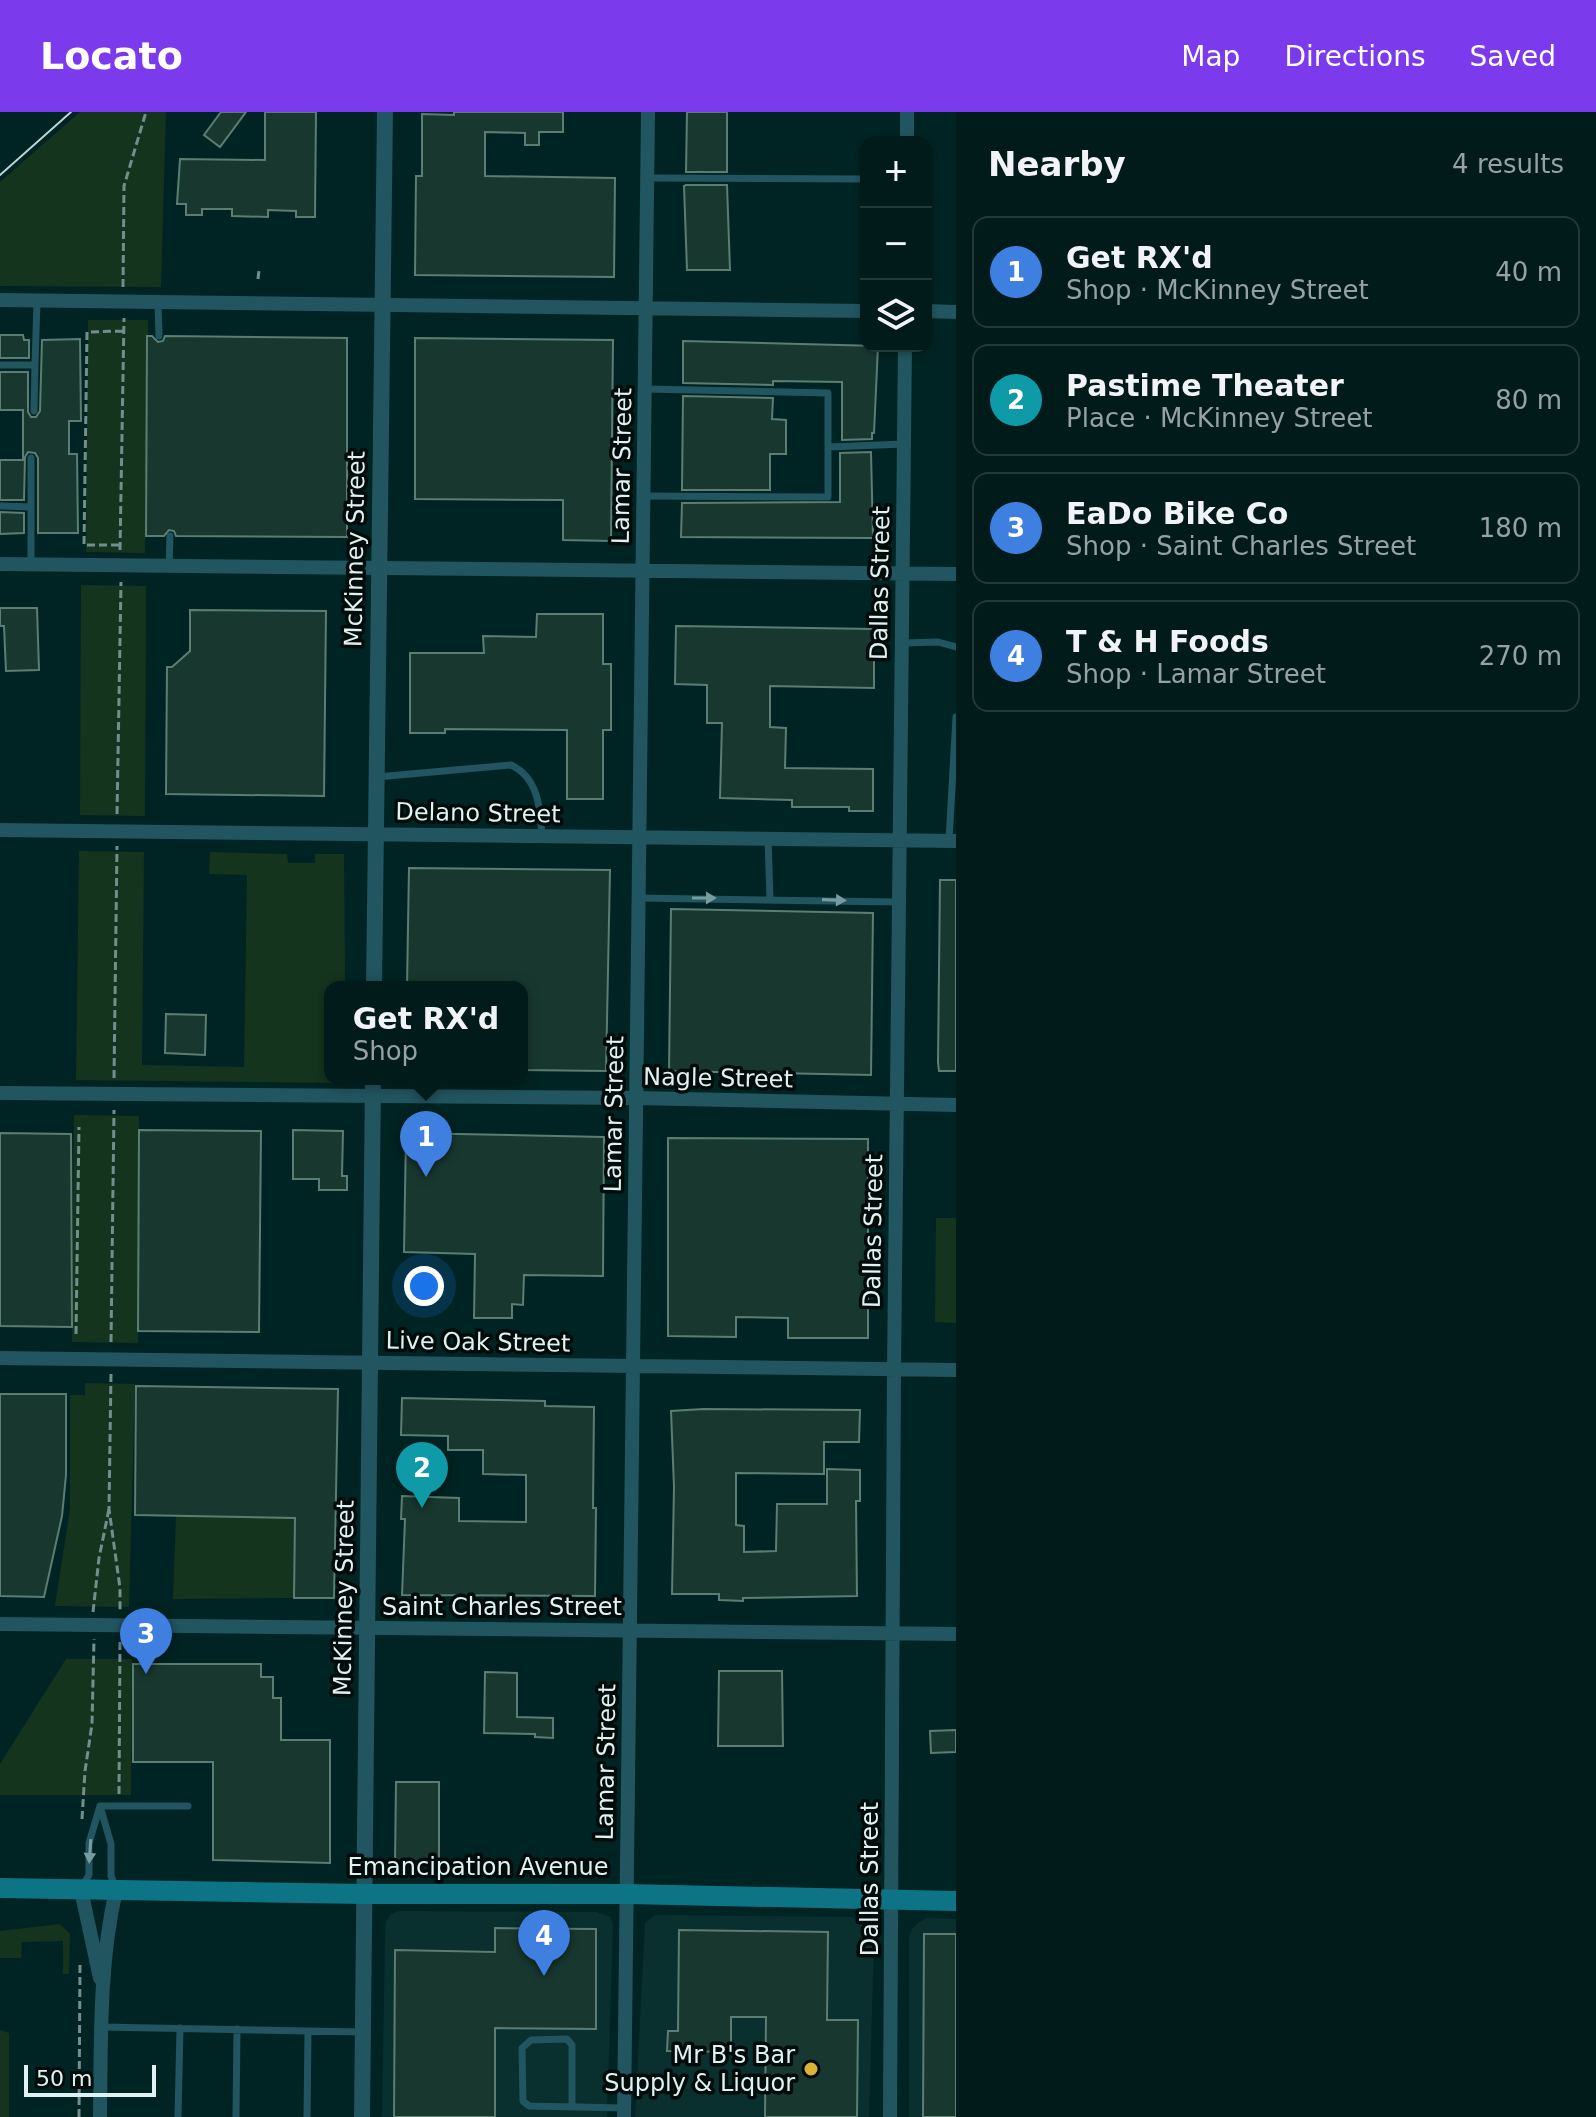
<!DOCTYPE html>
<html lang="en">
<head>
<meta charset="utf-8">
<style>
	:root { --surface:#001b1a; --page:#0e2827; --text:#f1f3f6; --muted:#95a1a2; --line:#223939; --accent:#7c3aed }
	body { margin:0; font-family:"DejaVu Sans",sans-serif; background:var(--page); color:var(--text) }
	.controls { position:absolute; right:24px; top:24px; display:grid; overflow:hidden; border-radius:16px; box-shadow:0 2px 6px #0004 }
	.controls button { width:72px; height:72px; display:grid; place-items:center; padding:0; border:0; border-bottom:2px solid var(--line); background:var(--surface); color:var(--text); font:40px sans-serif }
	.scale { position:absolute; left:24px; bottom:20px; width:132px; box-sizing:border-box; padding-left:8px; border:4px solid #def2f1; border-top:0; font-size:22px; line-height:28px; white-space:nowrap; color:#def2f1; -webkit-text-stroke:6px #010b0a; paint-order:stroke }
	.you { position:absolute; left:424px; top:1174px; width:28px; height:28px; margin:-20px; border:6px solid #fff; border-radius:50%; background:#1a73e8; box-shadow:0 0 0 12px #1a73e833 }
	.badge { display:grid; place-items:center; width:52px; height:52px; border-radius:50%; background:var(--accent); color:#fff; font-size:26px; font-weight:700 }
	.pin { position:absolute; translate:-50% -66px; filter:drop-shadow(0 2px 4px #0008) }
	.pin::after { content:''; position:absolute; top:42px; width:28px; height:24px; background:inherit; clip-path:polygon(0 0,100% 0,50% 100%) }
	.popup { position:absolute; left:324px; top:869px; width:204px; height:104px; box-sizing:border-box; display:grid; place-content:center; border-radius:16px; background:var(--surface); filter:drop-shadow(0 2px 6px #0005); font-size:26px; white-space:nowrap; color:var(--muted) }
	.popup b { font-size:30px; color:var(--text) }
	.popup::after { content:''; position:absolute; left:50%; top:100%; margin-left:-16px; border:16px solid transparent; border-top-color:var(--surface) }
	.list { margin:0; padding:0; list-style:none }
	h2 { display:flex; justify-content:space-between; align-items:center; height:104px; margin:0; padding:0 32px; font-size:34px }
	h2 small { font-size:26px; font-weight:400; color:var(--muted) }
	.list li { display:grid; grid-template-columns:52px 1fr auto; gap:24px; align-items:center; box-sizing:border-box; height:112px; margin:0 16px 16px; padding:0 16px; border:2px solid var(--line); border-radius:16px }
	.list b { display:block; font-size:30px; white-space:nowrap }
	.list p { margin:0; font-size:26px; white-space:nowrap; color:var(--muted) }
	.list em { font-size:26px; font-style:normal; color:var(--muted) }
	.icon { flex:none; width:44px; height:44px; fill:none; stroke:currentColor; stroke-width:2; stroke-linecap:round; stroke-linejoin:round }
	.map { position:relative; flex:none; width:956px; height:2005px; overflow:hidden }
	header { display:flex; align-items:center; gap:48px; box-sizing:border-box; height:112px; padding:0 40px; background:var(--accent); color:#fff }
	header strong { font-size:38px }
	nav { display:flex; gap:44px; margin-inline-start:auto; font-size:28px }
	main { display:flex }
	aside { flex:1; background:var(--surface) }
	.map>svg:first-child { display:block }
	.built { fill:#092f2e }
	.green { fill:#15341e }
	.building { fill:#18382f; stroke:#5c7d72; stroke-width:2 }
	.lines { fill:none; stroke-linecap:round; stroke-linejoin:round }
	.path { stroke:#728e8d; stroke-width:3; stroke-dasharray:8 4; stroke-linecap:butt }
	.service { stroke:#215560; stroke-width:7 }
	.minor { stroke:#215560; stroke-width:14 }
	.tertiary { stroke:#215560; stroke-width:16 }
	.secondary { stroke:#0d7485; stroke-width:20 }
	.tram { stroke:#bdd4d3; stroke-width:2 }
	.oneway { fill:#769ca1 }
	.poi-dot { fill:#ddb133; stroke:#010b0a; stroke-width:3 }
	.labels { text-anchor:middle; stroke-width:7; stroke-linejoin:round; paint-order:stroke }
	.street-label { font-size:24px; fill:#def2f1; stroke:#010b0a }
	.poi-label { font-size:24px; fill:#def2f1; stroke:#010b0a; text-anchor:end }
</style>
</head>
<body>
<header>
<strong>Locato</strong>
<nav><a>Map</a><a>Directions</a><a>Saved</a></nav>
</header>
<main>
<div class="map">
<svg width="956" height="2005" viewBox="0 0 956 2005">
	<rect width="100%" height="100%" fill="#002423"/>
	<!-- built -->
	<path class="built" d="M 398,1799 L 597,1800 L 611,1805 L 613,1814 L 607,2005 L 382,2005 L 385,1821 L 386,1810 L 390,1803 Z
		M 655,1803 L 850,1805 L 862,1807 L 871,1814 L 874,1827 L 869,2005 L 635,2005 L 645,1811 Z
		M 927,1806 L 956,1807 L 956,2005 L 909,2005 L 909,1826 L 912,1817 L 919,1810 Z"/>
	<!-- green -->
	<path class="green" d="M 80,0 L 166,0 L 161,175 L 0,174 L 0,70 Z
		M 88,208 L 148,208 L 145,441 L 86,440 Z
		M 81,473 L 146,474 L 145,704 L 80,703 Z
		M 79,739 L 144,740 L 142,953 L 244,955 L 247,763 L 209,762 L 210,740 L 287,742 L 288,751 L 315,751 L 315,742 L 344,742 L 345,875 L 330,875 L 330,967 L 345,968 L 335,971 L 76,968 Z
		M 74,1003 L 139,1004 L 138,1231 L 72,1230 Z
		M 936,1106 L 956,1106 L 956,1211 L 935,1210 Z
		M 85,1271 L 135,1272 L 129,1495 L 55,1494 L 70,1397 L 70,1283 L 85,1283 Z
		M 176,1404 L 295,1406 L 294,1486 L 173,1487 Z
		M 66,1547 L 132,1547 L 131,1683 L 0,1683 L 0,1652 Z
		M 60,1812 L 70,1822 L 69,1862 L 63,1862 L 63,1829 L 22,1830 L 21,1846 L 0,1846 L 0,1819 Z
		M 0,1918 L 9,1921 L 9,2005 L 0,2005 Z"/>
	<!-- building -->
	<path class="building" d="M 221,0 L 246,0 L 220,35 L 204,23 Z
		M 265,0 L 316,0 L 315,105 L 296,105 L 296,99 L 268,98 L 268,105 L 232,104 L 232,97 L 202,97 L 202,103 L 186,103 L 186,92 L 177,92 L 180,47 L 265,48 Z
		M 454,0 L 563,0 L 563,20 L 539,20 L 539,33 L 525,33 L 525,21 L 485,20 L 485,64 L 615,66 L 614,165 L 415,163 L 416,64 L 422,64 L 422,2 L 454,3 Z
		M 687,0 L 727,0 L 727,60 L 686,60 Z
		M 686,73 L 727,73 L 730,158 L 687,158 L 684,74 Z
		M 0,223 L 23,223 L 24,228 L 29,228 L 29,246 L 0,246 Z
		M 147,224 L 152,224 L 158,230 L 163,229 L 165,224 L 347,226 L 347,425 L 176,424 L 174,419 L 169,418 L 164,424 L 146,424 Z
		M 415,226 L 613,228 L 611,429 L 563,428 L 563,388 L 415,387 Z
		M 80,227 L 81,309 L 69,309 L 69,342 L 77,342 L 78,421 L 38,421 L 38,346 L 35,341 L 28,340 L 25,345 L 24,388 L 0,388 L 0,348 L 23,348 L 23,298 L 0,298 L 0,260 L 28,260 L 28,300 L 31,305 L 36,305 L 40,299 L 42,228 Z
		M 683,229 L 878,234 L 874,321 L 872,321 L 872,327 L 842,328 L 842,270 L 773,269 L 773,273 L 683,271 Z
		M 683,284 L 773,286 L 772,307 L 786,308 L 786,342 L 770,342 L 770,378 L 682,378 Z
		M 871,340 L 873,426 L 681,425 L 682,391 L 840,390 L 840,341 Z
		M 0,400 L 24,401 L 24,421 L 0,422 Z
		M 0,496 L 37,496 L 39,558 L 6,559 L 4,514 L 0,514 Z
		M 190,498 L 326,499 L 324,684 L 166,682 L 167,555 L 172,555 L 190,539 Z
		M 537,502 L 603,502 L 603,552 L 611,552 L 611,618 L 603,618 L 603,687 L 567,687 L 567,618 L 445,617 L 445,621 L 410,621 L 410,541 L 484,541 L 483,524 L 536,525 Z
		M 676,514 L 874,517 L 874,576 L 770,574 L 770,615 L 786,616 L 785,656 L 873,657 L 873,699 L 849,699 L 849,695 L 792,695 L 792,688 L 720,686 L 722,611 L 707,611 L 707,573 L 675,572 Z
		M 409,756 L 610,758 L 606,959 L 522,958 L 522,875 L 407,875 Z
		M 940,768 L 956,768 L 956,959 L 939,959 L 938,950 Z
		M 671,797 L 873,801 L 871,963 L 669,959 Z
		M 166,902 L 206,903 L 205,943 L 165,941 Z
		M 139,1018 L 261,1019 L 259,1220 L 138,1219 Z
		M 293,1018 L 343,1019 L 342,1064 L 347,1064 L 347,1078 L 319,1078 L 319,1067 L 293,1067 Z
		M 0,1021 L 71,1022 L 72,1215 L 0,1214 Z
		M 406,1021 L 604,1025 L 603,1164 L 524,1163 L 523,1193 L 512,1192 L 512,1206 L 474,1206 L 475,1142 L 404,1140 Z
		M 668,1026 L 868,1027 L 868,1226 L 788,1226 L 788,1206 L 736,1205 L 736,1225 L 668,1224 Z
		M 136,1274 L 338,1277 L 334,1486 L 294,1486 L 295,1406 L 135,1403 Z
		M 0,1282 L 66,1282 L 66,1363 L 62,1404 L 44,1485 L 0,1484 Z
		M 402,1286 L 545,1289 L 545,1294 L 594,1295 L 593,1396 L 596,1396 L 595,1484 L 402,1483 L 405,1407 L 401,1407 L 402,1384 L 459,1386 L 459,1409 L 526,1410 L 526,1363 L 483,1362 L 483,1338 L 448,1338 L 448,1324 L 401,1323 Z
		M 704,1297 L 860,1298 L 859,1330 L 824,1330 L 824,1362 L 736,1361 L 736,1413 L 744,1414 L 744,1440 L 776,1439 L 777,1392 L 827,1392 L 827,1357 L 860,1358 L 860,1389 L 856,1389 L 857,1484 L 743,1486 L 743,1489 L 719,1488 L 719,1482 L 672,1482 L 674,1375 L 671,1299 Z
		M 133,1552 L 261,1552 L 261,1565 L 273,1565 L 273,1586 L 281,1586 L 281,1628 L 330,1628 L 330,1751 L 213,1748 L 213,1650 L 133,1650 Z
		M 719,1559 L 782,1559 L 783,1634 L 718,1634 Z
		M 485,1560 L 517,1561 L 517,1605 L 553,1606 L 553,1626 L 535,1625 L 535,1622 L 484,1621 Z
		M 956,1618 L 956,1640 L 931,1641 L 930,1619 Z
		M 396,1670 L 439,1670 L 439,1753 L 395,1752 Z
		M 495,1816 L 596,1817 L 596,1917 L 495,1916 L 495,2005 L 394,2005 L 395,1838 L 495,1840 Z
		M 679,1818 L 828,1820 L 827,1908 L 858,1908 L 857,2005 L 765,2005 L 766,1905 L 731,1905 L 731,1940 L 667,1939 L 668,1919 L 678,1919 Z
		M 924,1822 L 956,1822 L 956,2005 L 923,2005 Z"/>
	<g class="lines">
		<!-- path -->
		<path class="path" d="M 258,167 L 259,158
			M 123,175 L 124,74 L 146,0
			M 119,433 L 84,433 L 87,220 L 124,219
			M 120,438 L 124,206
			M 117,702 L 121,470
			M 114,966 L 117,734
			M 76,1222 L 79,1015
			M 111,1230 L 114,998
			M 111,1262 L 109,1397 L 120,1476 L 120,1498
			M 93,1500 L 99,1446 L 109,1397
			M 119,1682 L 120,1529
			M 82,1707 L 85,1659 L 92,1612 L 94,1527
			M 79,2005 L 80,1853"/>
		<!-- service -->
		<path class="service" d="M 647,66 L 866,67
			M 158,190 L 159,224
			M 0,253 L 35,253 L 37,189
			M 34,299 L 35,253
			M 828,335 L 904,332
			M 643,384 L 828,385 L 828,281 L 645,277
			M 0,394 L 31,395 L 31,452
			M 31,395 L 31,346
			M 169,454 L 170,424
			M 902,531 L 938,530 L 956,535
			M 377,665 L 511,653 C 539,666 540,697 542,724
			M 768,727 L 770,787
			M 949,728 L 956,605
			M 638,786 L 898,790
			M 100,1694 L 188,1694
			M 83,1773 L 89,1763 L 89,1731 L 100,1694 L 111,1732 L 111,1764 L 116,1776
			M 101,1915 L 363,1920
			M 572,1995 L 572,1933 L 567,1927 L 531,1928 L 522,1936 L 523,1989 L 529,1994 L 624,1996
			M 178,2005 L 180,1916
			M 236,2005 L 237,1917
			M 307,2005 L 308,1919"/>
		<!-- minor -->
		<path class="minor" d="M 907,30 L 907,0
			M 0,188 L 866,199
			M 926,199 L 956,200
			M 0,452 L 956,462
			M 0,718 L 956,729
			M 0,981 L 636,986 L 956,993
			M 0,1246 L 956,1258
			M 0,1512 L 956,1522
			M 81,1778 L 100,1866
			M 100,2005 C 101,1929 99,1852 116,1778
			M 624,2005 L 648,0
			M 890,2005 L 894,1257 L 905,234"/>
		<!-- tertiary -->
		<path class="tertiary" d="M 374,875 L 385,0
			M 362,2005 L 373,967"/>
		<!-- secondary -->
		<path class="secondary" d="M 0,1776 L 364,1782 L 627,1782 L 956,1789"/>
		<!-- tram -->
		<path class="tram" d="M 0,63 L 71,0"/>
	</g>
	<!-- one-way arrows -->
	<defs><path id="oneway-solid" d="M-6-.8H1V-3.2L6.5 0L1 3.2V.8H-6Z" transform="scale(2)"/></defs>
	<g class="oneway">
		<use href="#oneway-solid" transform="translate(704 786)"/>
		<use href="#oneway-solid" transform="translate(834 788) rotate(2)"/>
		<use href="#oneway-solid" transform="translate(90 1739) rotate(94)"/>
	</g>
	<!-- markers -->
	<circle class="poi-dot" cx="811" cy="1957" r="8"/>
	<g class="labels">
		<!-- street labels -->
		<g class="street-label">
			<text transform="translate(622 354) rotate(-89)" y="8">Lamar Street</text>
			<text transform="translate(355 437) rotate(-89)" y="8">McKinney Street</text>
			<text transform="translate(880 471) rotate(-89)" y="8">Dallas Street</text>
			<text transform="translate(478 701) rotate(1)" y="8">Delano Street</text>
			<text transform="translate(718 966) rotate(1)" y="8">Nagle Street</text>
			<text transform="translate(614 1002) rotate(-89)" y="8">Lamar Street</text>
			<text transform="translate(873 1119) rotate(-89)" y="8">Dallas Street</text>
			<text transform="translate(478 1230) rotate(1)" y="8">Live Oak Street</text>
			<text transform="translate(344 1486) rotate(-89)" y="8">McKinney Street</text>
			<text x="502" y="1503">Saint Charles Street</text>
			<text transform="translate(606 1650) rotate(-89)" y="8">Lamar Street</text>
			<text x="478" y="1763">Emancipation Avenue</text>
			<text transform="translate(870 1767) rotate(-90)" y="8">Dallas Street</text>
		</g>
		<!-- poi labels -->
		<g class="poi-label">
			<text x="795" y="1951">Mr B's Bar<tspan x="795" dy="28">Supply &amp; Liquor</tspan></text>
		</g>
	</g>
</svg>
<div class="controls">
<button>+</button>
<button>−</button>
<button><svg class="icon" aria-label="layers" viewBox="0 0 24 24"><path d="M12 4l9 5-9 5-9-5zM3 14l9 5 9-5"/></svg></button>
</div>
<div class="scale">50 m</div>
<div class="you"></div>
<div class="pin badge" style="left:426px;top:1065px;background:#3f7fe0">1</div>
<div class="popup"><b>Get RX'd</b>Shop</div>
<div class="pin badge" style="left:422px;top:1396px;background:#0f9aa8">2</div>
<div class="pin badge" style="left:146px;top:1562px;background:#3f7fe0">3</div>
<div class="pin badge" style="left:544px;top:1864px;background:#3f7fe0">4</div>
</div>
<aside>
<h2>Nearby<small>4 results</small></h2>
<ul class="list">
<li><span class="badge" style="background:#3f7fe0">1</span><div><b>Get RX'd</b><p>Shop · McKinney Street</p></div><em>40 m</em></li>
<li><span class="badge" style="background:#0f9aa8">2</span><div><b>Pastime Theater</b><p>Place · McKinney Street</p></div><em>80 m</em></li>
<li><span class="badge" style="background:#3f7fe0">3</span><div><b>EaDo Bike Co</b><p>Shop · Saint Charles Street</p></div><em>180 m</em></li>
<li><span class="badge" style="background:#3f7fe0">4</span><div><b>T &amp; H Foods</b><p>Shop · Lamar Street</p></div><em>270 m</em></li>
</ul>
</aside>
</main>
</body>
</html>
